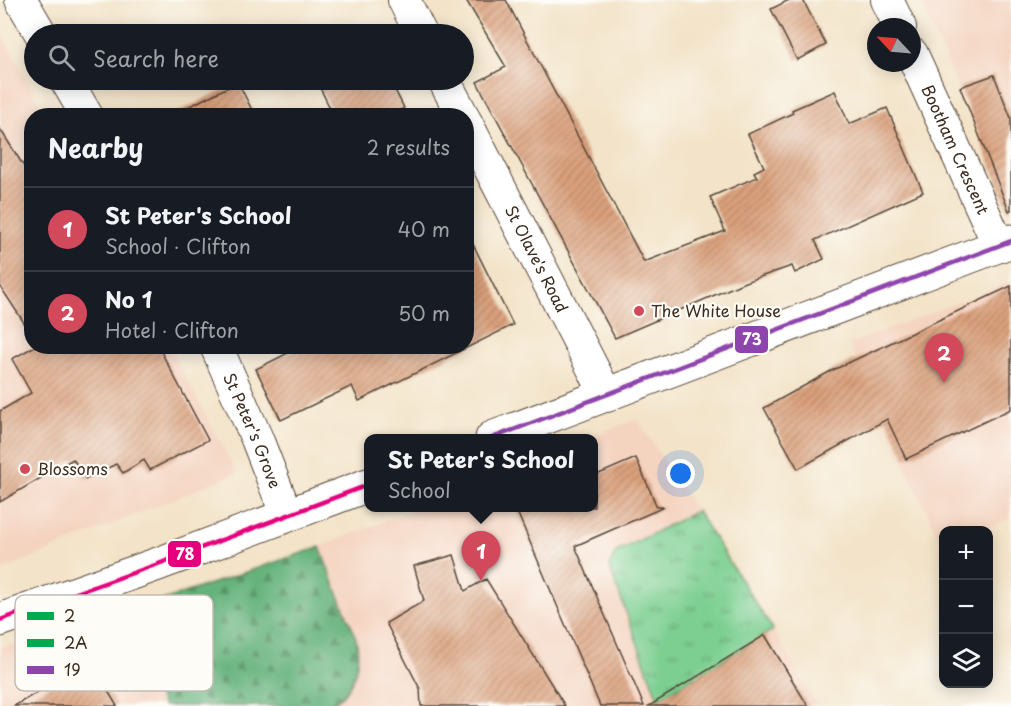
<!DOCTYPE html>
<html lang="en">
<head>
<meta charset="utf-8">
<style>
	:root { --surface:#171b24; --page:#242831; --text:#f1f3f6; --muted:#9ea1a6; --line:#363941; --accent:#d1495b }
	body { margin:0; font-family:"Playpen Sans",sans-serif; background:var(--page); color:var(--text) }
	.controls { position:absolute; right:18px; bottom:18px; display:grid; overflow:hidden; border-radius:12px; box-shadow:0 3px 15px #0003 }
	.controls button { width:54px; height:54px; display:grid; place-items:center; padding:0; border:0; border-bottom:2px solid var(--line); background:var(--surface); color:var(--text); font:30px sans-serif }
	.compass { position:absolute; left:867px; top:18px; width:54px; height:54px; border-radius:50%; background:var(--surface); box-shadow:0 3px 15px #0003; rotate:296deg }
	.you { position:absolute; left:681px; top:474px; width:21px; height:21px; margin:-15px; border:4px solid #fff; border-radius:50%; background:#1a73e8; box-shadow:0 0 0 9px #1a73e833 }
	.badge { display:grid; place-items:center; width:39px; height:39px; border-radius:50%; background:var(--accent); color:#fff; font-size:20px; font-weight:700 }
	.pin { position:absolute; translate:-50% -50px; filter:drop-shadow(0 2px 3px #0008) }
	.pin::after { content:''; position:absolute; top:32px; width:21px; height:18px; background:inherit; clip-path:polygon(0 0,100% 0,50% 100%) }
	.popup { position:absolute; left:364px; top:434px; width:234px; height:78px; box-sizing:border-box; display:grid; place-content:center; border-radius:12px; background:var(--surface); filter:drop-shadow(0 2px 4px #0005); font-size:20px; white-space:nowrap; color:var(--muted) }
	.popup b { font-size:22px; color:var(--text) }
	.popup::after { content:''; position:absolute; left:50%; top:100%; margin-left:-12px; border:12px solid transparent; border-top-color:var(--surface) }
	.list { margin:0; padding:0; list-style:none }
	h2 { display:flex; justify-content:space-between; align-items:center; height:78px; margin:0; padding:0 24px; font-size:26px }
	h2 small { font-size:20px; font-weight:400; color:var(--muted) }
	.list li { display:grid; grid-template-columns:39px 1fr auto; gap:18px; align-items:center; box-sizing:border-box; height:84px; padding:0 24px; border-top:2px solid var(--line) }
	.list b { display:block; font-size:22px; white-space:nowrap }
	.list p { margin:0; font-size:20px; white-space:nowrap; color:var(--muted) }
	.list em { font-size:20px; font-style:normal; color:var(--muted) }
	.icon { flex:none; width:33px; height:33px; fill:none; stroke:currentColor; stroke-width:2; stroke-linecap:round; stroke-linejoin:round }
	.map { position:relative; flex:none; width:1011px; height:706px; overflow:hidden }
	.search { position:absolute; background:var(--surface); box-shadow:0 3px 15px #0003; left:24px; top:24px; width:450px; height:66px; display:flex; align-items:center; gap:15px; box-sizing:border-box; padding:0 21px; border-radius:33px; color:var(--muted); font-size:22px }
	.panel { position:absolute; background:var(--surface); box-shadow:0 3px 15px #0003; left:24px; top:108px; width:450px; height:246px; border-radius:24px }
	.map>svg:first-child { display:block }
	.built { fill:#f4d3bf }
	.grass { fill:url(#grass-tufts); stroke:#5c7c58; stroke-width:1.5 }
	.forest { fill:url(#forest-firs); stroke:#506e4c; stroke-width:1.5 }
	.building { fill:url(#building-hatch) }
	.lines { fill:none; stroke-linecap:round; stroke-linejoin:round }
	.minor-casing { stroke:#574638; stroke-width:34 }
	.primary-casing { stroke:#574638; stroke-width:35 }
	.minor { stroke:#fff; stroke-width:32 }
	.primary { stroke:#fff; stroke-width:33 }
	.bus-1-casing { stroke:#fdfcf7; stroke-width:9 }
	.bus-2-casing { stroke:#fdfcf7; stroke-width:9 }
	.bus-1 { stroke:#8e44ad; stroke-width:4.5 }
	.bus-2 { stroke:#e5007d; stroke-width:4.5 }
	.poi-dot { fill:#d1495b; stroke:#fdfcf7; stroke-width:2 }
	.labels { text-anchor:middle; stroke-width:4.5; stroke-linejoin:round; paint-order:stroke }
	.street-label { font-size:16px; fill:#3b2a1e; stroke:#fdfcf7 }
	.poi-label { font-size:16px; fill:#3b2a1e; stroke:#fdfcf7; text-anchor:start }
	.key { fill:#fdfcf7; stroke:#c3bdb6; stroke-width:1.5 }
	.key-label { font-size:16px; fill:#3b2a1e }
	.line-badge { stroke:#fdfcf7; stroke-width:2 }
	.badge-label { font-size:16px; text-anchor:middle; font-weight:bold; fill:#fff }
</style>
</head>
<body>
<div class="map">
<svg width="1011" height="706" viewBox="0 0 1011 706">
	<defs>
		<pattern id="grass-tufts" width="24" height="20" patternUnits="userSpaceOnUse" patternTransform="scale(1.5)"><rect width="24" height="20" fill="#7ccf91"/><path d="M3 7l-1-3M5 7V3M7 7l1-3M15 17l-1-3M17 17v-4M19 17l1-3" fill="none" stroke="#67a876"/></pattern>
		<pattern id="forest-firs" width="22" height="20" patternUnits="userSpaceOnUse" patternTransform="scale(1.5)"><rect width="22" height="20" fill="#65b27b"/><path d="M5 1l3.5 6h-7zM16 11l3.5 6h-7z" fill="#549164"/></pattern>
		<pattern id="building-hatch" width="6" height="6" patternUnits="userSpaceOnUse" patternTransform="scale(1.5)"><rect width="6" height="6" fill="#dba17d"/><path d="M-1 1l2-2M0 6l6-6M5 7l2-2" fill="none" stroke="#b38366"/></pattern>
	</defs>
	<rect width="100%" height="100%" fill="#fdfcf7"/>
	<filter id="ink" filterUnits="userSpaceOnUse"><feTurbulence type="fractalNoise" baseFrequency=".0167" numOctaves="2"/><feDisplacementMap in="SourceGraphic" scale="12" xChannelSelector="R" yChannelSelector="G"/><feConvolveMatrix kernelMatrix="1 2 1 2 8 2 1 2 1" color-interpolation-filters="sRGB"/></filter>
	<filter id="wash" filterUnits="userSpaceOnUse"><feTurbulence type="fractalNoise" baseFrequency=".008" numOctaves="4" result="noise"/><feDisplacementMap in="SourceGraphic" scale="24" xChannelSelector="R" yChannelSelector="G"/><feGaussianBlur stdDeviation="1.35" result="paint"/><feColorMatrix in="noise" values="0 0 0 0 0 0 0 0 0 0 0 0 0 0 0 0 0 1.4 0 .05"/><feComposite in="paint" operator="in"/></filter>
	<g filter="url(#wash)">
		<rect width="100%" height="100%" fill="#f3e3c8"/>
		<!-- built -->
		<path class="built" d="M 920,0 L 1011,0 L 1011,186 L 1001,190 Z
			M 0,30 L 46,115 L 32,116 L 32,346 L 169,347 L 237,473 L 0,571 Z
			M 1011,282 L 1011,518 L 981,530 L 944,530 L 943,546 L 849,344 Z
			M 637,419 L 773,630 L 817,706 L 0,706 L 0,648 L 122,614 L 320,547 L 418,508 L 594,508 L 594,438 L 588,438 Z"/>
		<!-- grass -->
		<path class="grass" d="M 697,511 L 773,630 L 658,699 L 609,566 L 616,552 Z"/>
		<!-- forest -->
		<path class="forest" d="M 320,547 C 328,569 337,591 346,613 C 349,621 354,630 356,639 C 362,665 352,695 327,706 L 163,706 L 122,614 Z"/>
		<g id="blocks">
			<!-- building -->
			<path class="building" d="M 466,0 L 506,0 L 644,262 L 725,231 L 710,197 L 757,177 L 754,172 L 764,167 L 748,134 L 793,113 L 792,110 L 835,91 L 849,124 L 887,108 L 923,192 L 815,240 L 824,259 L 795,273 L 792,266 L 745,282 L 615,338 L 477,82 L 506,67 Z
				M 789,0 L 803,0 L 826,45 L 797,60 L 771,9 Z
				M 994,75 L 1011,118 L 1011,210 L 1009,211 L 960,87 Z
				M 316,80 L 390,80 L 404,108 L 389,116 L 334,116 Z
				M 238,82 L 255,116 L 170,116 Z
				M 0,129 L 32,179 L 32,335 L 0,286 Z
				M 466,230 L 513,325 L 359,401 L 352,386 L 281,420 L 256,369 L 302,346 L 466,346 Z
				M 1011,286 L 1011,409 L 906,459 L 887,419 L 798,469 L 764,408 L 831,371 Z
				M 35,346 L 158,346 L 208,440 L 150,470 L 144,460 L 123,473 L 116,464 L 86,479 L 73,459 L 0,502 L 0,411 L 31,393 L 12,359 Z
				M 636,458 L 657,507 L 664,507 L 575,546 L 644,706 L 600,706 L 515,507 L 594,507 L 594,476 Z
				M 454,555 L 465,591 L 486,579 L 565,706 L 421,706 L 420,689 L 386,623 L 424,601 L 414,566 Z
				M 765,635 L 808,706 L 649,706 Z
				M 90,661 L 117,706 L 14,706 Z"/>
		</g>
	</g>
	<g filter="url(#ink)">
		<use href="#blocks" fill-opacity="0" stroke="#574638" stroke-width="1.5"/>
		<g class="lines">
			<!-- minor casing -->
			<g class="minor-casing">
				<g id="minor">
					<path d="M 21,0 L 41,34"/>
					<path d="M 404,0 L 421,34"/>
					<path d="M 887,0 L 900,27"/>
					<path id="s1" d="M 912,54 L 999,246"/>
					<path d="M 66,80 L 87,116"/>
					<path d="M 444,80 L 463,116"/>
					<path id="s2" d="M 466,122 L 607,396"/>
					<path id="s3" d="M 216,346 L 257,439 L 287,516"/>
				</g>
			</g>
			<!-- primary casing -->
			<g class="primary-casing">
				<path id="primary" d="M 492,438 L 1011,241
					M 0,620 L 158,564 L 368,485"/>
			</g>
			<!-- minor -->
			<use href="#minor" class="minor"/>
			<!-- primary -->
			<use href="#primary" class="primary"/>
			<!-- bus-1 casing -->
			<g class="bus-1-casing">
				<path id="bus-1" d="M 492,438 L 1011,241"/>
			</g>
			<!-- bus-2 casing -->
			<g class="bus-2-casing">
				<path id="bus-2" d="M 0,620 L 158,564 L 368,485"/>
			</g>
			<!-- bus-1 -->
			<use href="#bus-1" class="bus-1"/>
			<!-- bus-2 -->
			<use href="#bus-2" class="bus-2"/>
		</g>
	</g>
	<!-- markers -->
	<g class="poi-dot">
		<circle cx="639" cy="311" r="6"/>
		<circle cx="25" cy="469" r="6"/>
	</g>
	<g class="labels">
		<!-- street labels -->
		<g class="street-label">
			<text dy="6" stroke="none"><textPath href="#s1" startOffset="105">Bootham Crescent</textPath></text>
			<text dy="6" stroke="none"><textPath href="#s2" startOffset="154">St Olave's Road</textPath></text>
			<text dy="6" stroke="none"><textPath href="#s3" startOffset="92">St Peter's Grove</textPath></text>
		</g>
		<!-- poi labels -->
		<g class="poi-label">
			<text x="651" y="317">The White House</text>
			<text x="37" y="475">Blossoms</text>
		</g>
	</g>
	<!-- legend -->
	<rect x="15" y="595" width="198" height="96" rx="9" class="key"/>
	<rect x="27" y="612" width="27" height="8" fill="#00ab4f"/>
	<rect x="27" y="639" width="27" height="8" fill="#00ab4f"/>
	<rect x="27" y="666" width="27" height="8" fill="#8e44ad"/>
	<g class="key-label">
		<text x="64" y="622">2</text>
		<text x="64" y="649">2A</text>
		<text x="64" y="676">19</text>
	</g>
	<g class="line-badge">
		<rect x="734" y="325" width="35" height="29" rx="6" fill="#8e44ad"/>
		<rect x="167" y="540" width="35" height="28" rx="6" fill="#e5007d"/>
	</g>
	<g class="badge-label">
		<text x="752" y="345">73</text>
		<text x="185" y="560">78</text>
	</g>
</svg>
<div class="controls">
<button>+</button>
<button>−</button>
<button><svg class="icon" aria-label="layers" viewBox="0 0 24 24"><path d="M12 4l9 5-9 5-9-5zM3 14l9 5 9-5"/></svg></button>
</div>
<svg class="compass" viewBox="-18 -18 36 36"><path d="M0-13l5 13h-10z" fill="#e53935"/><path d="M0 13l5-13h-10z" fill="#9ea1a6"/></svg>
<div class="you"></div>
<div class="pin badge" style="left:481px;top:581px">1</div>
<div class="popup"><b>St Peter's School</b>School</div>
<div class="pin badge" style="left:944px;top:383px">2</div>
<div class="search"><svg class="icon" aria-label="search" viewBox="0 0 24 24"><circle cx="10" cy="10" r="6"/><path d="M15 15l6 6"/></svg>Search here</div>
<section class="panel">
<h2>Nearby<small>2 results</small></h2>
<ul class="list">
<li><span class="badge">1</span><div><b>St Peter's School</b><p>School · Clifton</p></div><em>40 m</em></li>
<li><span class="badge">2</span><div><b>No 1</b><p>Hotel · Clifton</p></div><em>50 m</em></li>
</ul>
</section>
</div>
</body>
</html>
